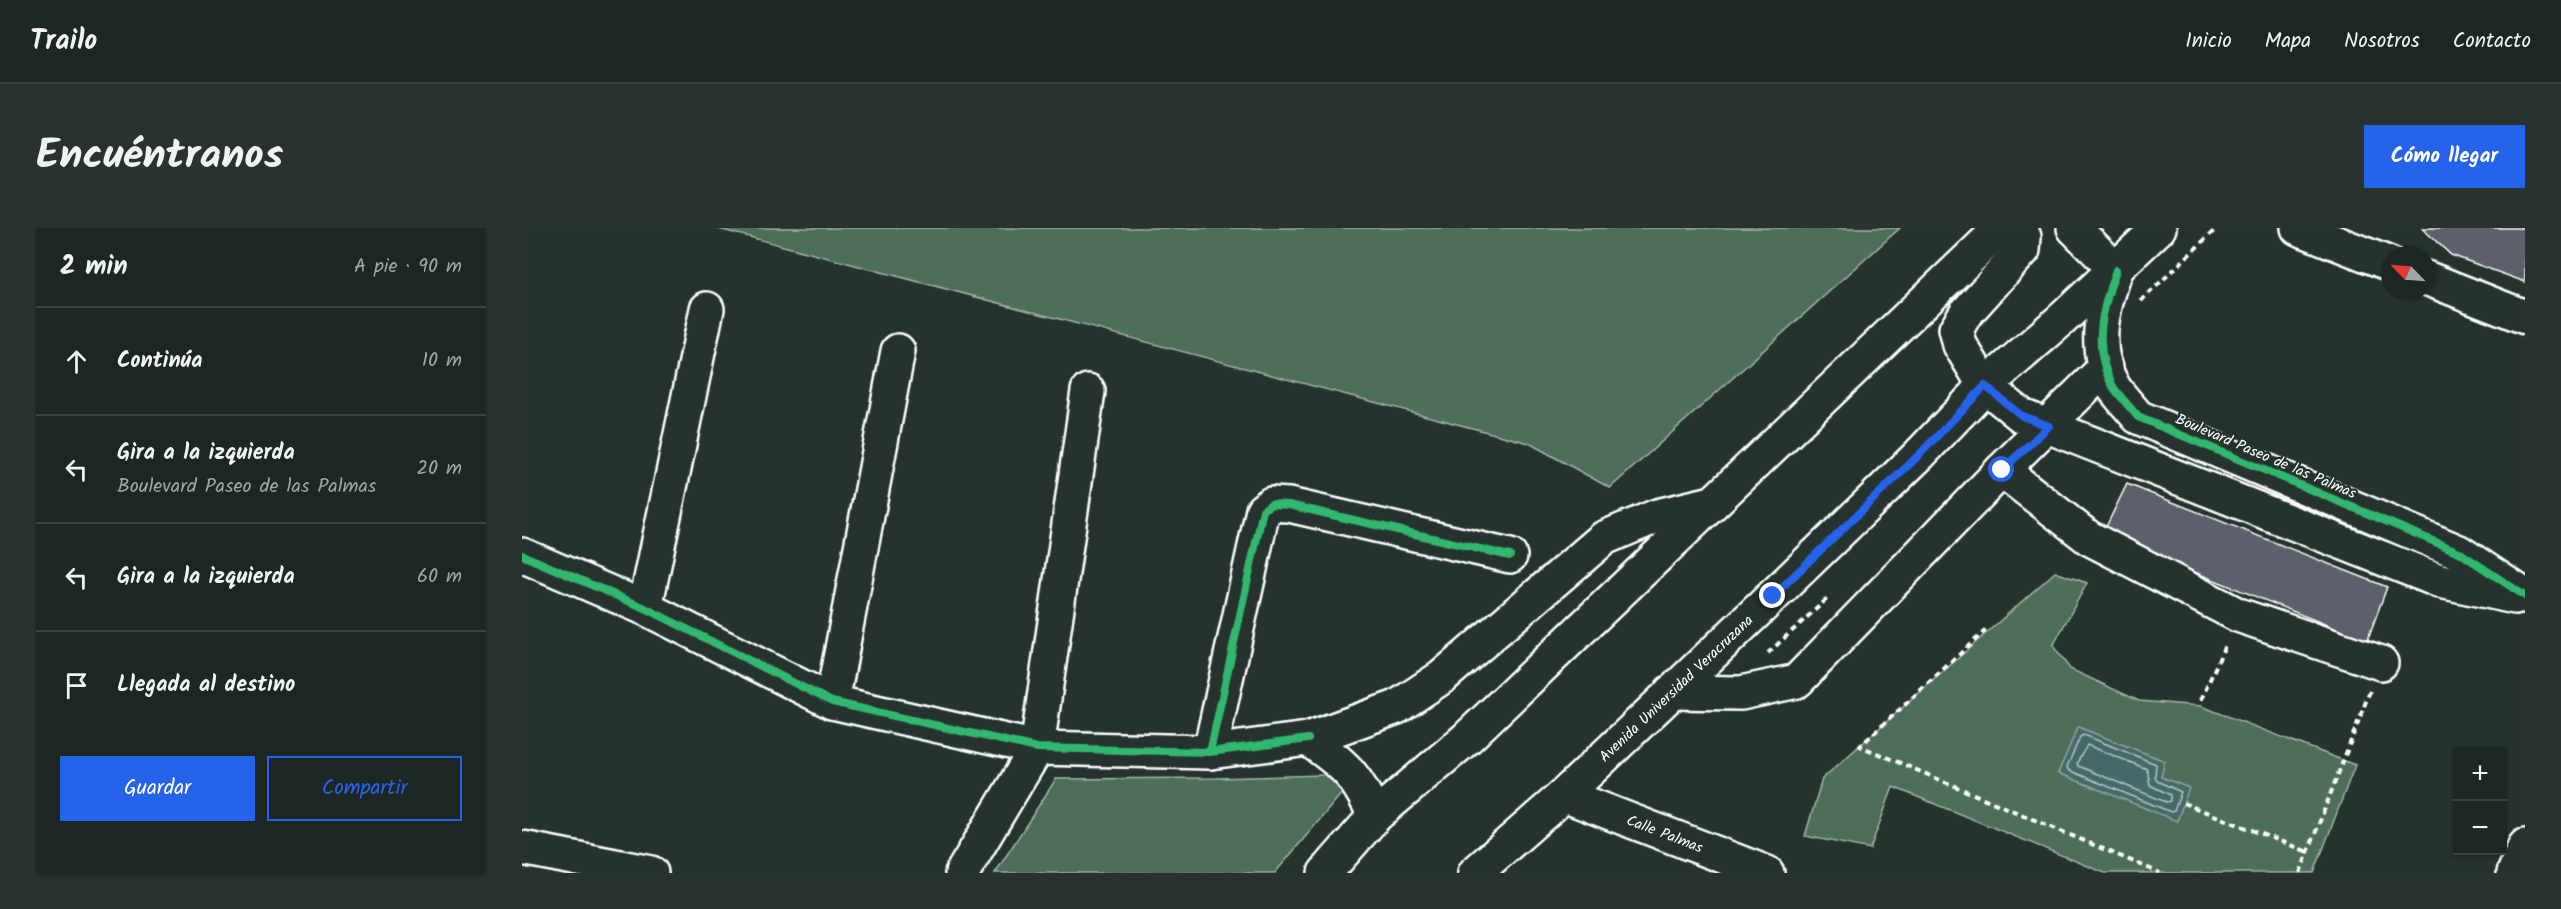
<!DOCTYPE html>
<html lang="es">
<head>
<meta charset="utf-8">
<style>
	:root { --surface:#1c2622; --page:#29322f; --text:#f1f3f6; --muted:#a0a5a5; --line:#3a4340; --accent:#2563eb }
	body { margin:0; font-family:Kalam,sans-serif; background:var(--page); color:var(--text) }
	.controls { position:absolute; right:18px; bottom:18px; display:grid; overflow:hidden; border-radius:0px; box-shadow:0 2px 4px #0004 }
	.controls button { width:54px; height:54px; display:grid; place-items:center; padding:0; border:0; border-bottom:2px solid var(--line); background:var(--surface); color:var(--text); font:30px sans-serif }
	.compass { position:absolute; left:1859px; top:18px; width:54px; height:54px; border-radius:50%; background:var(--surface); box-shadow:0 2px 4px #0004; rotate:295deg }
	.stop { position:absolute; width:18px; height:18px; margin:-14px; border:4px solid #2563eb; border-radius:50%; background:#fff }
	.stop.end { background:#2563eb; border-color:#fff; box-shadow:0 2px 6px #0008 }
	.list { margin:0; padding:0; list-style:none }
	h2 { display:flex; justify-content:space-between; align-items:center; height:78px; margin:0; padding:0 24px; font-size:26px }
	h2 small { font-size:20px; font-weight:400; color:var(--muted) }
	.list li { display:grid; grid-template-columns:39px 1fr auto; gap:18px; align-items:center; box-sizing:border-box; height:108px; padding:0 24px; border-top:2px solid var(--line) }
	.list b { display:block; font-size:22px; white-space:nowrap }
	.list p { margin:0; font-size:20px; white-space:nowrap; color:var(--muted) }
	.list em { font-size:20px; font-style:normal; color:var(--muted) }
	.actions { display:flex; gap:12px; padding:18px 24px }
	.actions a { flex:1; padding:14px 0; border:2px solid var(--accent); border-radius:0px; text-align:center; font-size:21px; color:var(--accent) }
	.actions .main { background:var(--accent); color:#fff }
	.icon { flex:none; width:33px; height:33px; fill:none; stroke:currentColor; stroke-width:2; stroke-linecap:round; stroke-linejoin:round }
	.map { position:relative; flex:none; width:2003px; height:645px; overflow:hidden; border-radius:0px }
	header { display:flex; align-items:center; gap:36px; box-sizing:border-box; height:84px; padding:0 30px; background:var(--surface); border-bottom:2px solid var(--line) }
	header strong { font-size:28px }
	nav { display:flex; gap:33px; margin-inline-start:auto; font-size:21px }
	.intro { display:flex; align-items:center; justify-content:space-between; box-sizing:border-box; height:144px; padding:0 36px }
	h1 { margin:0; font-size:42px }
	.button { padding:15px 27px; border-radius:0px; background:var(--accent); color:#fff; font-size:21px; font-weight:700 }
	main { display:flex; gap:36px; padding:0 36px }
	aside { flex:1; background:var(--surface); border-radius:0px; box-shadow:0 2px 4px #0004 }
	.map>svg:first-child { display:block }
	.green { fill:#4d6e58; stroke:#a6b6ac; stroke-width:1.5 }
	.water { fill:#446967; stroke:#8fa5a4; stroke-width:1.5 }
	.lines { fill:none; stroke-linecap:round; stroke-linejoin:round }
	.shore { stroke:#b4c3c2; stroke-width:1.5 }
	.building { fill:#5d5e6b; stroke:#fff; stroke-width:1.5 }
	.minor-casing { stroke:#fff; stroke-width:38 }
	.major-casing { stroke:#fff; stroke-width:38 }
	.path { stroke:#fff; stroke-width:4; stroke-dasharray:6 4.5; stroke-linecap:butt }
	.minor { stroke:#26332d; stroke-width:33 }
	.major { stroke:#26332d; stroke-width:33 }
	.cycleway-casing { stroke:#26332d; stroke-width:11 }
	.cycleway { stroke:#33b770; stroke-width:8 }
	.route { stroke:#2563eb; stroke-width:8 }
	.labels { text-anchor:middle; stroke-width:4.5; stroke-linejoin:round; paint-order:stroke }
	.street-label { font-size:15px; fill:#fff; stroke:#26332d }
</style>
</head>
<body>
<header>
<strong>Trailo</strong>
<nav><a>Inicio</a><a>Mapa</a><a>Nosotros</a><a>Contacto</a></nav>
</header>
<div class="intro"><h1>Encuéntranos</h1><a class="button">Cómo llegar</a></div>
<main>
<aside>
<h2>2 min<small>A pie · 90 m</small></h2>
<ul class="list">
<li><svg class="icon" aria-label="ahead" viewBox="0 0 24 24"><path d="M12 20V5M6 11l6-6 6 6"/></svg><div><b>Continúa</b></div><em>10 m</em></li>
<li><svg class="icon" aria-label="left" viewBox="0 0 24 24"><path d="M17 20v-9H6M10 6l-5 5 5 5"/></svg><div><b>Gira a la izquierda</b><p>Boulevard Paseo de las Palmas</p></div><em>20 m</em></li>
<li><svg class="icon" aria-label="left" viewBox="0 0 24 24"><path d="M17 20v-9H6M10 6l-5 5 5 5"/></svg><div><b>Gira a la izquierda</b></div><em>60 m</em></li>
<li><svg class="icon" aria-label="arrive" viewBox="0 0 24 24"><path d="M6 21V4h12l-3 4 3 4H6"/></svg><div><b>Llegada al destino</b></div></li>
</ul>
<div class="actions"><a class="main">Guardar</a><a>Compartir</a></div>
</aside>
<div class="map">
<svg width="2003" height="645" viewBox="0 0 2003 645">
	<rect width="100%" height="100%" fill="#26332d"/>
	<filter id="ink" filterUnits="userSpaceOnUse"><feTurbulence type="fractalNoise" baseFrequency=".0167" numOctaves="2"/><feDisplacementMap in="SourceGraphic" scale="12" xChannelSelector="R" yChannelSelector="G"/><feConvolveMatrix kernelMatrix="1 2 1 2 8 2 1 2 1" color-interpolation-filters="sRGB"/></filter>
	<g filter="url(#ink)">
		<!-- green -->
		<path class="green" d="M 193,0 L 1378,0 L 1088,260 L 1007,215 Z
			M 1533,344 L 1565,355 L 1531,418 L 1548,441 L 1617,473 L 1679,478 L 1833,537 L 1792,645 L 1583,645 L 1371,559 L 1348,621 L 1283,608 L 1300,551 Z
			M 836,546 L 753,645 L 473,645 L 534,551 L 695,550 Z"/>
		<!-- water -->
		<path class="water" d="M 1556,499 L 1643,533 L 1639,549 L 1667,560 L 1655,593 L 1536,545 Z"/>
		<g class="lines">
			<!-- shore -->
			<path class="shore" d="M 1562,507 L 1634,536 L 1633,548 L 1635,553 L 1659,564 L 1652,583 L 1649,584 L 1546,542 L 1545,539 L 1558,509 Z
				M 1565,517 L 1625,541 L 1628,557 L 1648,567 L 1648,573 L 1644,574 L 1556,538 L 1555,535 Z"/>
		</g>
		<!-- building -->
		<path class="building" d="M 1900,0 L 2003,0 L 2003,54 L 1929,27 Z
			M 1605,256 L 1865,359 L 1845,413 L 1580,307 Z"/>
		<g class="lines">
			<!-- minor casing -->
			<g class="minor-casing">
				<g id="minor">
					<path d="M 1776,0 L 1868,36"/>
					<path d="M 1594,42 C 1580,81 1569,121 1592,160 C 1599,170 1608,179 1616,189 L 1937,324 L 2003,368"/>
					<path d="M 1904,50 L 2003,89"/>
					<path d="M 1463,158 L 1500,188 L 1918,353 L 1993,369"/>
					<path d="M 1480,242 L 1567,310 L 1716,387 L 1859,435"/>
					<path d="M 0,327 L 123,380 L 310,474 L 515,520 L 688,524 L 786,511"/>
					<path d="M 123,380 L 185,81"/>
					<path d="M 1149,464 L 1219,465 L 1275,453 L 1480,242 L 1584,139"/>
					<path d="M 310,474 L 376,123"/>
					<path d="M 688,524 L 741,282 L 749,276 L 767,277 L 988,328"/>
					<path id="s1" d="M 1042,567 L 1245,645"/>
					<path d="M 0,620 L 129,645"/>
					<path d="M 440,645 L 515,520 L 566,163"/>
					<path d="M 1992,645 L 2003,618"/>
				</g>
			</g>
			<!-- major casing -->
			<g class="major-casing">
				<g id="major">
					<path d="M 1552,0 L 1594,42"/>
					<path d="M 1463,158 L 1438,117 L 1434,101 L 1444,85 L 1501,22 L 1502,9 L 1498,0"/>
					<path d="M 786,511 L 875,479 L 920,449 L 1082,310 L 1135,288 L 1190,275"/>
					<path d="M 786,511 C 824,538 833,545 853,588"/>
					<path d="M 803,645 L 853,588 L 944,511 L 1479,0"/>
					<path id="s2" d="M 953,645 L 1042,567 L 1251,368 L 1397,227 L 1463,158 L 1539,92 L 1637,0"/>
				</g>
			</g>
			<!-- path -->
			<path class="path" d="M 1619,73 L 1695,0
				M 1464,402 L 1338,518 L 1638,645
				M 1246,425 L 1305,371
				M 1679,472 L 1704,415
				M 1661,575 L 1786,624
				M 1778,645 L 1848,463"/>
			<!-- minor -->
			<use href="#minor" class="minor"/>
			<!-- major -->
			<use href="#major" class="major"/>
			<!-- cycleway casing -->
			<g class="cycleway-casing">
				<path id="cycleway" d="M 1594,42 C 1580,81 1569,121 1592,160 C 1599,170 1608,179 1616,189 L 1937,324 L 2003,368
					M 0,327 L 123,380 L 310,474 L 515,520 L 688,524 L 786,511
					M 688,524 L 741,282 L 749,276 L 767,277 L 988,328"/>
			</g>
			<!-- cycleway -->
			<use href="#cycleway" class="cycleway"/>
		</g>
	</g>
	<g class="lines" filter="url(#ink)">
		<!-- route -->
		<path class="route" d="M 1251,368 L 1397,227 L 1463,158 L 1500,188 L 1527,198 L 1480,242"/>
	</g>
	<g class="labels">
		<!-- street labels -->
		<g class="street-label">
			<text transform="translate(1744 228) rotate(23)" y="5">Boulevard Paseo de las Palmas</text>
			<text dy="5" stroke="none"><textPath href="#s2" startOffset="273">Avenida Universidad Veracruzana</textPath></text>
			<text dy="5" stroke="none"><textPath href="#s1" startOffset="108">Calle Palmas</textPath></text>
		</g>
	</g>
</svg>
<div class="controls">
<button>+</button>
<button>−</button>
</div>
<svg class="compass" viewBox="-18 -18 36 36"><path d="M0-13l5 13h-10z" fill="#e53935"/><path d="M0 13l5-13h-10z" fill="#a0a5a5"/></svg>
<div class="stop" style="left:1480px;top:242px"></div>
<div class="stop end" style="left:1251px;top:368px"></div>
</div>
</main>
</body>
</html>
